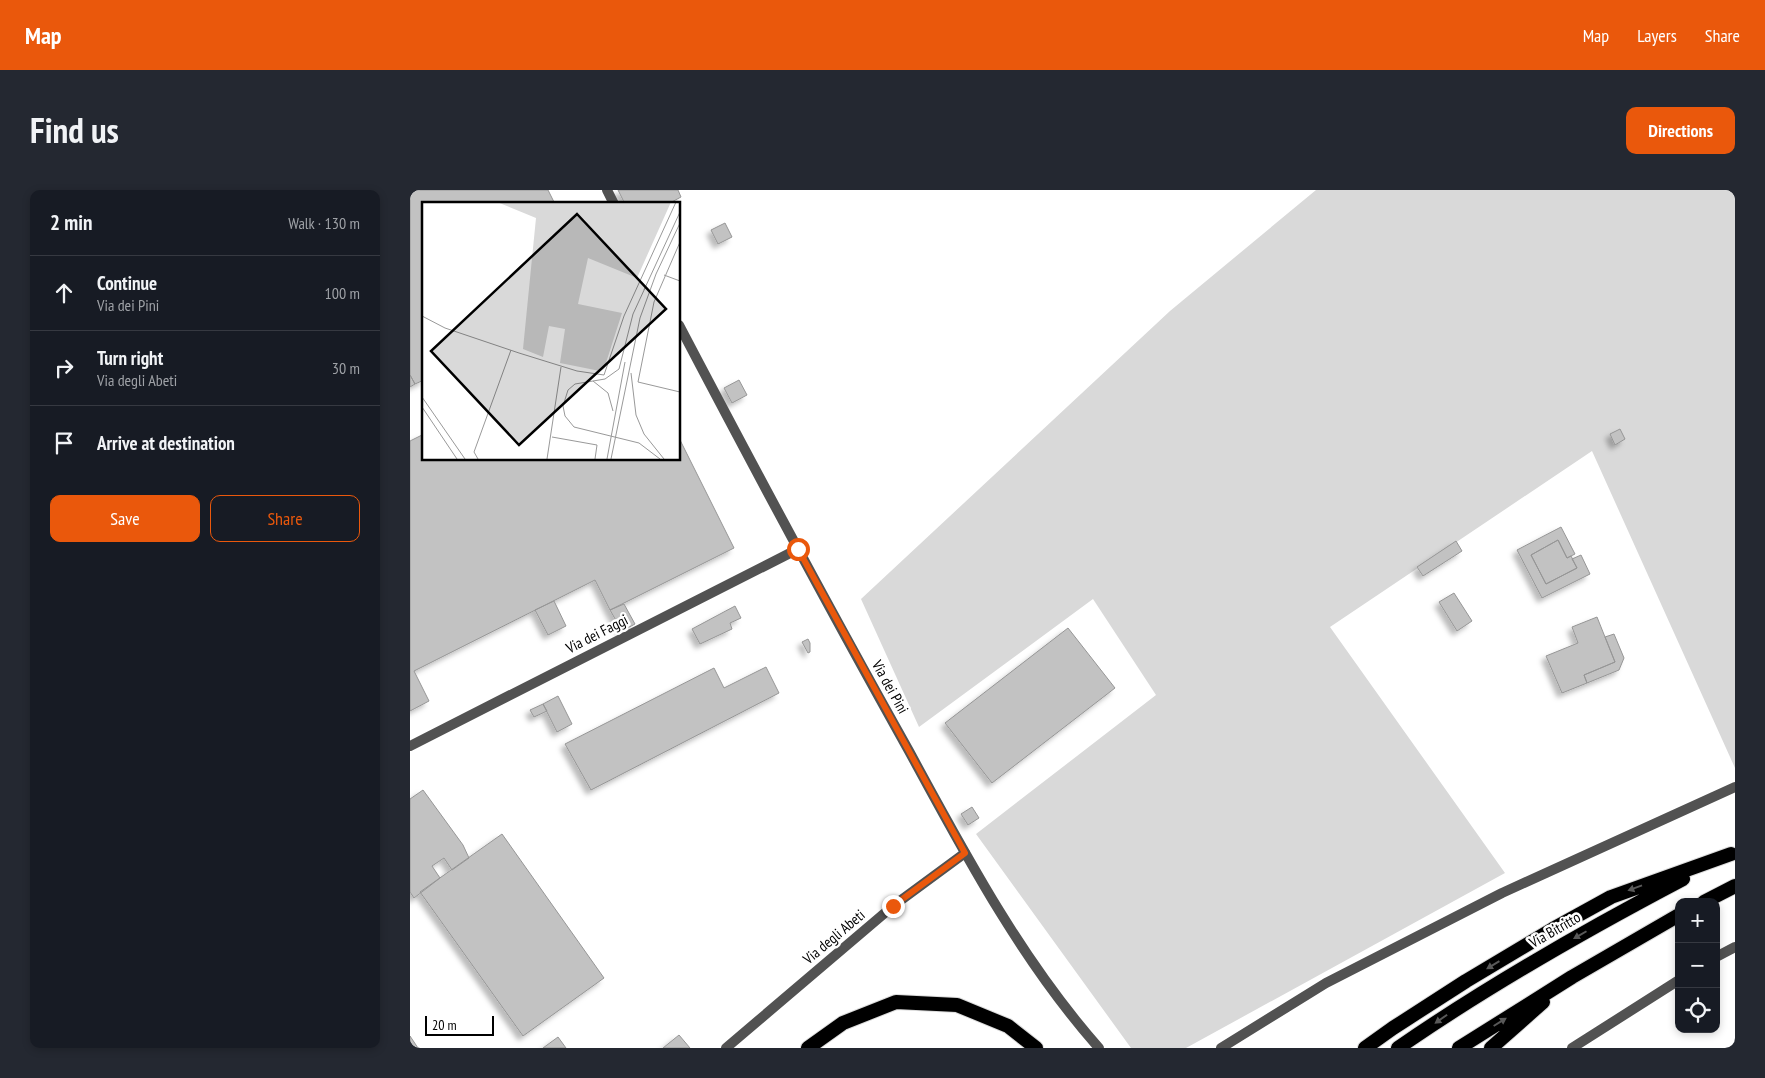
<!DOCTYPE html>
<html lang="en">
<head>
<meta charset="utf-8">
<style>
	:root { --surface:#171b24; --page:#242831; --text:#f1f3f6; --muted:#9ea1a6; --line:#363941; --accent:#ea580c }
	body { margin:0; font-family:"PT Sans Narrow",sans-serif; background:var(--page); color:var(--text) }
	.controls { position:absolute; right:15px; bottom:15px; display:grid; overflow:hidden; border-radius:10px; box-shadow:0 2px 8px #0003 }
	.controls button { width:45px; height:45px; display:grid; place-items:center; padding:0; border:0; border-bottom:1px solid var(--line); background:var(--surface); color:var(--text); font:25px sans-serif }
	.scale { position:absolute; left:15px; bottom:12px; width:69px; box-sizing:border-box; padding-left:5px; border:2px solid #000; border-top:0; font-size:14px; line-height:18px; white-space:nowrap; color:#000; -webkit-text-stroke:4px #fff; paint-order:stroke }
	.stop { position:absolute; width:15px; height:15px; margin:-11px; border:4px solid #ea580c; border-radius:50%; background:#fff }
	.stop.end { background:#ea580c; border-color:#fff; box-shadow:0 1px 5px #0008 }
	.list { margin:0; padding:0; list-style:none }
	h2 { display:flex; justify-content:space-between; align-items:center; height:65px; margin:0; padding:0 20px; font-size:21px }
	h2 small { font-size:16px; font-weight:400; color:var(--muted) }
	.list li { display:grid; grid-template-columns:32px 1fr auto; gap:15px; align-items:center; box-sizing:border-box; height:75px; padding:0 20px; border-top:1px solid var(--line) }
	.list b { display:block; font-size:19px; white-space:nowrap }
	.list p { margin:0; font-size:16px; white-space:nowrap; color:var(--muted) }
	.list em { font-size:16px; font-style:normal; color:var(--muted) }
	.actions { display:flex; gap:10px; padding:15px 20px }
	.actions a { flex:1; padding:11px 0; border:1px solid var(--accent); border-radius:10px; text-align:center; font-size:18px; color:var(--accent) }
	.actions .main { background:var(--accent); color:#fff }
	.icon { flex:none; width:28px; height:28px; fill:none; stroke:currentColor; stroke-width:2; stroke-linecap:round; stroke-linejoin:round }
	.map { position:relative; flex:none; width:1325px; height:858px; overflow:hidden; border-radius:10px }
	header { display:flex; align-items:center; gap:30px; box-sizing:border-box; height:70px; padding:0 25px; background:var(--accent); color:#fff }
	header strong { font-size:24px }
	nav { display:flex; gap:28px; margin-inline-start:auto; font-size:18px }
	.intro { display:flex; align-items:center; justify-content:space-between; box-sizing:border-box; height:120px; padding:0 30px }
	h1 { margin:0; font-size:35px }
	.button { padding:12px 22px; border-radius:10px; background:var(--accent); color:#fff; font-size:18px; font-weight:700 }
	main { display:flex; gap:30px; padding:0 30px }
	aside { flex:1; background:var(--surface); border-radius:10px; box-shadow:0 2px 8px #0003 }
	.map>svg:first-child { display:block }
	.green { fill:#d9d9d9 }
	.building { fill:#c2c2c2; stroke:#969696; filter:url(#shadow) }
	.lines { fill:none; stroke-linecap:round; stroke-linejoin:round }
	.trunk-casing { stroke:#dbdbdb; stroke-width:16 }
	.service { stroke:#525252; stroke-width:10 }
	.minor { stroke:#525252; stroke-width:10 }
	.trunk { stroke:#000; stroke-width:14 }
	.oneway { fill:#595959 }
	.route { stroke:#ea580c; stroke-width:6 }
	.labels { text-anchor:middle; stroke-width:5; stroke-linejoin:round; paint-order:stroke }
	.street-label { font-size:15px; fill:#000; stroke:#fff }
	.inset-road { fill:none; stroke:#999; stroke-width:1 }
	.view { fill:#000; fill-opacity:0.15; stroke:#000; stroke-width:2.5 }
	.inset-edge { fill:none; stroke:#000; stroke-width:2.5 }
</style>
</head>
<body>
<header>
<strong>Map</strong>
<nav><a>Map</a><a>Layers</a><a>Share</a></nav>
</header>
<div class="intro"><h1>Find us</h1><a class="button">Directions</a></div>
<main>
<aside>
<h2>2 min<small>Walk · 130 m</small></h2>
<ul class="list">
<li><svg class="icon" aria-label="ahead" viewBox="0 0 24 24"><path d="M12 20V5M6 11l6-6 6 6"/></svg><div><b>Continue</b><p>Via dei Pini</p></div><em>100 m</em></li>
<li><svg class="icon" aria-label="right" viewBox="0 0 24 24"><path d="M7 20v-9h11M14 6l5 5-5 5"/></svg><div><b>Turn right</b><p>Via degli Abeti</p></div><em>30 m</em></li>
<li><svg class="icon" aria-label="arrive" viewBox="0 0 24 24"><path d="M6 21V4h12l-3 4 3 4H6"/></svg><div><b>Arrive at destination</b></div></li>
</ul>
<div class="actions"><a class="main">Save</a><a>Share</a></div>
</aside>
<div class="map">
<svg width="1325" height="858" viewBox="0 0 1325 858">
	<defs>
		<filter id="shadow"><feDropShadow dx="-4.5" dy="4.5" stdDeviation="2.5" flood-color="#0004"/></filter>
	</defs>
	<rect width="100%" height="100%" fill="#fff"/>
	<!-- green -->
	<path class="green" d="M 906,0 L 1325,0 L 1325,578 L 1182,261 L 920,437 L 1095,683 L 776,858 L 721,858 L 566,644 L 746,505 L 683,409 L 509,537 L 451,409 L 760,121 Z"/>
	<!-- building -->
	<path class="building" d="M 0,0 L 138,0 L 145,14 L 14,14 L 14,190 L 5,194 L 0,185 Z
		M 208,0 L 268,0 L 271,7 L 258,14 L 215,14 Z
		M 315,33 L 322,47 L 308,54 L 301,40 Z
		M 0,185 L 5,194 L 0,197 Z
		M 329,190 L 337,205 L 322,213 L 314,198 Z
		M 1210,239 L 1215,249 L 1205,255 L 1200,244 Z
		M 14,244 L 14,269 L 269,269 L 269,248 L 324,358 L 200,420 L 185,390 L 4,481 L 19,511 L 0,521 L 0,251 Z
		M 1151,337 L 1165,364 L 1157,368 L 1148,350 L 1121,365 L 1136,394 L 1167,378 L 1162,369 L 1171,365 L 1180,384 L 1132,408 L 1107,360 Z
		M 1148,350 L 1157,368 L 1161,366 L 1167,378 L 1136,394 L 1121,365 Z
		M 1046,351 L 1052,361 L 1013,386 L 1007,377 Z
		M 1044,403 L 1062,431 L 1047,441 L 1029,412 Z
		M 144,411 L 156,436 L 138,445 L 125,420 Z
		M 214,414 L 225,434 L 212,441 L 200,420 Z
		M 325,416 L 331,428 L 320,433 L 322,439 L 290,454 L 282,439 Z
		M 1187,427 L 1205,472 L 1174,485 L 1177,493 L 1152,503 L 1136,466 L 1168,453 L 1162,437 Z
		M 658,438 L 705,498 L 582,593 L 535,533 Z
		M 1204,444 L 1214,468 L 1209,480 L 1177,493 L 1174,485 L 1205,472 L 1195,447 Z
		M 398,449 L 400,453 L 400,462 L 398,463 L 392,452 Z
		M 356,477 L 369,503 L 181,600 L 155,554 L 304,478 L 314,498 Z
		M 148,506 L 162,534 L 147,542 L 133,514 Z
		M 133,514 L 137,521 L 124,527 L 120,520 Z
		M 13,600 L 53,655 L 59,668 L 42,680 L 34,668 L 22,676 L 30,688 L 4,708 L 0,702 L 0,609 Z
		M 562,617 L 569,628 L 558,635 L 551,624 Z
		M 92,644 L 194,788 L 113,846 L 10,702 Z
		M 269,845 L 280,858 L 253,858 Z
		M 0,846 L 8,858 L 0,858 Z
		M 148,847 L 156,858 L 133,858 Z"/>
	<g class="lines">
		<!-- trunk casing -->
		<g class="trunk-casing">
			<path id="trunk" d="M 1294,712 L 1325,696
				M 398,858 L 433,833 L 486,812 L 547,815 L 598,836 L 626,858
				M 955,858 L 983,838 L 1056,791 L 1143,739 L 1201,707 L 1321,664
				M 988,858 C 1079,795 1176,740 1273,689
				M 1049,858 L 1162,787 L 1269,725
				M 1081,858 L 1133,812"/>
		</g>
		<!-- service -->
		<path class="service" d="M 0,556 L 388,359
			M 316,858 L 483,716 L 555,663"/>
		<!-- minor -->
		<path class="minor" d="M 197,0 L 204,14
			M 269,135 C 344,278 420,420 499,561 C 555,664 611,770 689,858
			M 1306,767 L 1325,757
			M 811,858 L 916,793 L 1092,703 L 1325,597
			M 1162,858 L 1269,790"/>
		<!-- trunk -->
		<use href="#trunk" class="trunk"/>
	</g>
	<!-- one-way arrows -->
	<defs><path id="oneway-solid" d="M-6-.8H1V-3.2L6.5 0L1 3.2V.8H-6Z" transform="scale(1.25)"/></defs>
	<g class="oneway">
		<use href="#oneway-solid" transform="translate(1225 698) rotate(160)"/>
		<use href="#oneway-solid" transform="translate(1170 745) rotate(150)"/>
		<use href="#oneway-solid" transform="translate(1083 775) rotate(149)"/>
		<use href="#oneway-solid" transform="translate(1031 829) rotate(145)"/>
		<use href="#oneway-solid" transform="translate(1090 832) rotate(-32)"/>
	</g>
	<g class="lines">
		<!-- route -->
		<path class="route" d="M 388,359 L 555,663 L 483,716"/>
	</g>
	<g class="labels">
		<!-- street labels -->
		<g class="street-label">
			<text transform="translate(187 444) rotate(-27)" y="5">Via dei Faggi</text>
			<text transform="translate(480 497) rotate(61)" y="5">Via dei Pini</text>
			<text transform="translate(1145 740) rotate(-30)" y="5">Via Bitritto</text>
			<text transform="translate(424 747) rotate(-40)" y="5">Via degli Abeti</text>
		</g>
	</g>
	<!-- overview -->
	<g transform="translate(12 12)">
		<rect width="258" height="258" fill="#fff"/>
		<path d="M 75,0 L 249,0 L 215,76 L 166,56 L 156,102 L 200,111 L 182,167 L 178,169 L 138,161 L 143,127 L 127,124 L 121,155 L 101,147 L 114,16 Z" fill="#d9d9d9"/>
		<path class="inset-road" d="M 258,40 L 232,100 L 216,180 L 258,190M 242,73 L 258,79M 223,86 L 211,112 L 197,167 L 183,177 L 153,182 L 146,188 L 141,204 L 143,214 L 152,225 L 217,241 L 238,257M 222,88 L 258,10M 0,114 L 23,126 L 97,151 L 155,169 L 182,173 L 202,114 L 254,0M 209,171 L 214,213 L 222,232 L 242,257M 171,179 L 186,191 L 191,209M 0,195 L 43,257M 0,205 L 35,257M 130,235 L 175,243 L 173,257M 56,257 L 52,250 L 89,148M 125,257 L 139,165M 185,257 L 203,160M 189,257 L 218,116 L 234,72 L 258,21"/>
		<path class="view" d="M 155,12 L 244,107 L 97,243 L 9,149 Z"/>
		<rect width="258" height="258" class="inset-edge"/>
	</g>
</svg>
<div class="controls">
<button>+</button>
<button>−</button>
<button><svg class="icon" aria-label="locate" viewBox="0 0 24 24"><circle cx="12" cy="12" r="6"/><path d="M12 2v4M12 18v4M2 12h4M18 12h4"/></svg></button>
</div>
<div class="scale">20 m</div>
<div class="stop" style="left:388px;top:359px"></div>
<div class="stop end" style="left:483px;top:716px"></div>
</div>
</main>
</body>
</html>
